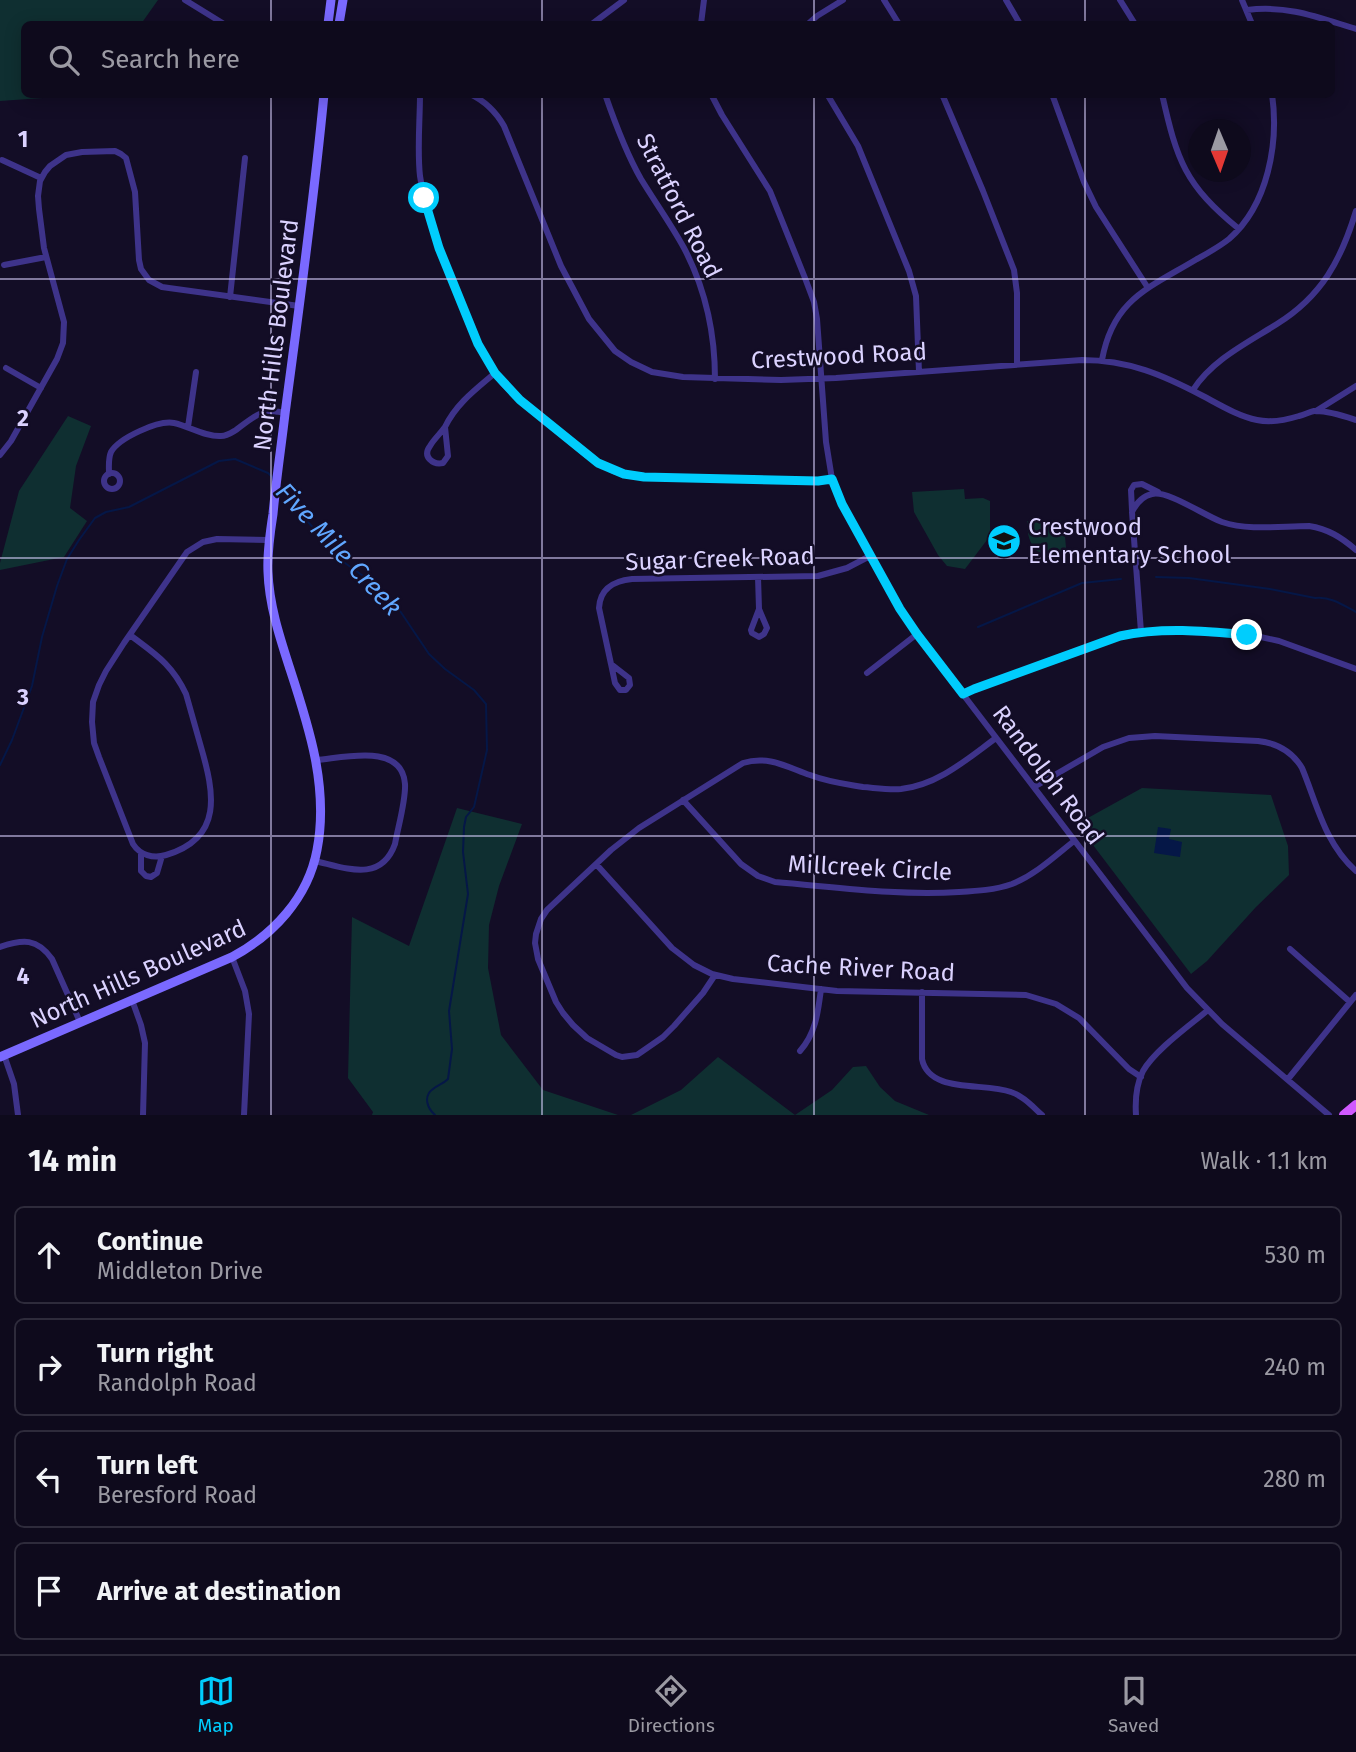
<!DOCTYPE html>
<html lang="en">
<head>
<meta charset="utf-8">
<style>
	:root { --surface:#0e0a1c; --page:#171325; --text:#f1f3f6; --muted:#9b9aa3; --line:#2e2b3b; --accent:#00cdfd }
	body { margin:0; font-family:"Fira Sans",sans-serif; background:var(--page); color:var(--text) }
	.compass { position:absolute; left:1188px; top:119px; width:63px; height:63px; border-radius:50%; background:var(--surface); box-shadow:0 4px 18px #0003; rotate:178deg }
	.stop { position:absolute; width:21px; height:21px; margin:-16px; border:5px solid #00cdfd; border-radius:50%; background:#fff }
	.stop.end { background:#00cdfd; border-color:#fff; box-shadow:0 2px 7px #0008 }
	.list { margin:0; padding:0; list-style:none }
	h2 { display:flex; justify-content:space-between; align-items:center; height:91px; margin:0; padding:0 28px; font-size:30px }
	h2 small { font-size:23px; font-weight:400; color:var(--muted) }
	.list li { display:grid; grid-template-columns:46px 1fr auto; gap:21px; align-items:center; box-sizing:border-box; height:98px; margin:0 14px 14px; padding:0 14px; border:2px solid var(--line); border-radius:10px }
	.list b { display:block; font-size:26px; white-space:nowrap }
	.list p { margin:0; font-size:23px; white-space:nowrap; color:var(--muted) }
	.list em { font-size:23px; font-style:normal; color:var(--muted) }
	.icon { flex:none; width:38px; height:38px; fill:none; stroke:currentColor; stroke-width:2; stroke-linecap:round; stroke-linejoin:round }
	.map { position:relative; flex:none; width:1356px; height:1115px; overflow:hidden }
	.search { position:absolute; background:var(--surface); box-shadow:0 4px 18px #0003; left:21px; right:21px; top:21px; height:77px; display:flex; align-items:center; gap:18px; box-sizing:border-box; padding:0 24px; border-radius:10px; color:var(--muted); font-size:26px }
	.sheet { height:539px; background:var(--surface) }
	nav { display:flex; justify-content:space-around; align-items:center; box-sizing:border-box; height:98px; border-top:2px solid var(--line); background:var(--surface); font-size:19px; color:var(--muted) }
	nav a { display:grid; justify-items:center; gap:4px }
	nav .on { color:var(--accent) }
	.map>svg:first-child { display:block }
	.green { fill:#0f2f31 }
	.water { fill:#051747 }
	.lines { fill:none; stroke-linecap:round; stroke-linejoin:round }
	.stream { stroke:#051747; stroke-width:2 }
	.street { stroke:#3e338a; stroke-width:6 }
	.secondary { stroke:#7a69ff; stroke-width:9 }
	.primary { stroke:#d059ff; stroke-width:10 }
	.route { stroke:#00cdfd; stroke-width:9 }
	.grid { fill:none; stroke:#dbd2ff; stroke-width:2; stroke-opacity:0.55 }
	.labels { text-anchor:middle; stroke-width:5; stroke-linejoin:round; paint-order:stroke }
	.street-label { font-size:24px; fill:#dbd2ff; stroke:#130d26 }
	.poi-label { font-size:24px; fill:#dbd2ff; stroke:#130d26; text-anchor:start }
	.water-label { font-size:26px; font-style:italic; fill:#60a7ff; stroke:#130d26 }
	.grid-label { font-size:23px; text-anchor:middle; font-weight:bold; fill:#dbd2ff; stroke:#130d26; stroke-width:5; stroke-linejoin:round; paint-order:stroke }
</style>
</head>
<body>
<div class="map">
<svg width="1356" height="1115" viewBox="0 0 1356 1115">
	<rect width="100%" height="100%" fill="#130d26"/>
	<!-- green -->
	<path class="green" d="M 0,0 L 158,0 L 141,24 L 24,24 L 24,94 L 85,95 L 0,101 Z
		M 68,416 L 91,426 L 76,466 L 70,508 L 87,521 L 64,557 L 0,570 L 0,563 L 19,491 Z
		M 964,489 L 965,499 L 983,498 L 990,501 L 990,536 L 965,569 L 947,566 L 938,555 L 914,512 L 912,492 Z
		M 1060,520 L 1064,525 L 1067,559 C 1039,560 1027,548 1027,521 Z
		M 1142,788 L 1271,795 L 1288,846 L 1289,875 L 1256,907 L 1207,961 L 1191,974 L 1077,824 Z
		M 457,808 L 522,824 L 499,886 L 489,925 L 488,968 L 501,1035 L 543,1090 L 618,1115 L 372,1115 L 373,1112 L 348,1078 L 352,917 L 409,946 Z
		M 718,1057 L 795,1115 L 832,1090 L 853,1067 L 866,1066 L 880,1087 L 895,1101 L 929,1115 L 631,1115 L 681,1090 Z"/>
	<!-- water -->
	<path class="water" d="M 1158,827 L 1171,829 L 1169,839 L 1182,842 L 1180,857 L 1154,853 Z"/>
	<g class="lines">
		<!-- stream -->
		<path class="stream" d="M 280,486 L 308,522 L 345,563 L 380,588 L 394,602 L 429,654 L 445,669 L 474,690 L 486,704 L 487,750 L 474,807 L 466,817 L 464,827 L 463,852 L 468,894 L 449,1011 L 452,1049 L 448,1079 C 443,1084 438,1085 433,1089 C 423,1096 427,1108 435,1115
			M 1156,577 L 1189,578 L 1270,589 L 1315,598 C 1330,596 1343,605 1356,612
			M 978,627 L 1082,583 L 1121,579
			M 0,765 L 12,740 L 32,686 L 42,637 L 57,586 L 67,559 L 79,540 L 95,518 L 106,512 L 129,507 L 219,461 L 235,459 L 268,473 L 274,479"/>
		<!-- street -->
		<path class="street" d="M 185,0 L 224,24
			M 884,0 L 899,24
			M 1006,0 L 1020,24
			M 1120,0 L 1135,24
			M 1242,0 L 1252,24
			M 1247,10 C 1288,5 1317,17 1356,29
			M 592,24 L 624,0
			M 701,24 L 704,0
			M 808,24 L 817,16 L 843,0
			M 420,94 C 420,121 417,149 420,176 C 428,234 456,289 478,343 L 493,371 L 502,383 L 520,400 L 586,455 L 613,471 L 624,474 L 644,477 L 818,481 L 832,479
			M 470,94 C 485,101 496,112 504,126 L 561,266 L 589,319 L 615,351 L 631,362 L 652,372 L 683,377 L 781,380 L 836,378 L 1082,360 C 1129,360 1163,375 1203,396 C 1220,405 1238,416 1257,420 C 1271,423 1286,420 1299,416 C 1304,415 1309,412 1314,411 C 1327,410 1344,416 1356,420
			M 605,94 C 615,123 626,153 641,179 C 655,202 671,224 684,248 C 705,288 715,334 715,379
			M 711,94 L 722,115 L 770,191 L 805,278 L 814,302 L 817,319 L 826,442 L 832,479 L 842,504 L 870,556 L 900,609 L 917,634 L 1187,988 L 1222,1024 L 1329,1115
			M 827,94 L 858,146 L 909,271 L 916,296 L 919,372
			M 942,94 L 983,191 L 1014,270 L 1017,293 L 1017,364
			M 1052,94 L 1084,182 L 1096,207 L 1148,288
			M 1162,94 C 1177,161 1185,185 1239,229
			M 2,160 L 41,178
			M 4,265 L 46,257
			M 230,297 L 245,158
			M 1102,360 C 1113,299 1149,288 1197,259 C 1208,253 1219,247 1229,239 C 1268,205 1279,143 1272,94
			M 6,368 L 41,388
			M 1193,390 C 1212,360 1247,343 1277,324 C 1322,296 1341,260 1356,211
			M 1316,411 L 1356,386
			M 188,427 L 196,372
			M 445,427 L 448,456 L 443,463 C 433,465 422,457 430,446 C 434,439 440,434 445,427 Z
			M 445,427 C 456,404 475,390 495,373
			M 0,455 L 11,441 L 57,359 L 63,343 L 64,322 L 44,248 L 39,209 L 38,196 L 40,181 L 45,172 L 50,166 L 66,155 L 82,152 L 115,151 L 121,154 L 126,158 L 135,192 L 139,260 L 141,269 L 149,280 L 162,287 L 169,288 L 299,306
			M104 481a8 8 0 1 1 16 0a8 8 0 1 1-16 0Z
			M 109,474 C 109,466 108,459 111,452 C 119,438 158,420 174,423 C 189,426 205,437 221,436 C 227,436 231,433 236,430 C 255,416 261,408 285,413
			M 1132,510 L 1131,490 L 1134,485 L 1142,484 L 1158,492
			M 758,577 L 759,609
			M 759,609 L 767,628 L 764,634 L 759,637 L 752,633 L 751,630 Z
			M 1141,632 L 1132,512 C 1136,504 1142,496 1152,494 C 1168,490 1205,516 1222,522 C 1249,531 1281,526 1309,526 C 1328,529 1341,537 1356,550
			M 130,635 C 155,654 172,664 186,694 C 191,712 196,729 201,747 C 214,792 224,838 166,855 C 153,859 140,855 133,844 L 99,757 L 94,743 L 92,722 L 93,702 L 99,685 L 106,671 L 124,643 L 187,552 L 203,542 L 217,539 L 270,540
			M 611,664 L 599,608 C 600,588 614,581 632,579 L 818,576 L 847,568 L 870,556
			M 611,664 L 629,678 L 630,685 L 626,690 L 620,690 L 615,683 Z
			M 867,673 L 917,634
			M 963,694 L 974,689 L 1104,641 L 1141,632 L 1161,630 L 1256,636 L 1279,641 L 1356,669
			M 1034,787 L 1103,747 L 1129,738 L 1155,736 L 1258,741 C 1277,743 1292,751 1302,768 C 1317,804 1325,844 1356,871
			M 683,800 L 741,864 L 758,876 L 775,882 C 836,887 898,896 959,892 C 977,891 995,890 1012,884 C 1035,875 1055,856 1074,841
			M 141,853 L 141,871 L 146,876 L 151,877 L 157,873 L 162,856
			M 315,861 C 346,868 381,883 395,844 C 398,827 406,800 405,784 C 402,742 343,758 316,760
			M 596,864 L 672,948 L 694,965 L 712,974 L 733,979 L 837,991 L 1026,995 L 1056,1004 L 1079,1018 L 1129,1069 L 1141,1077
			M 0,947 C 23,939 37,938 52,959 L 80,1022
			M 1290,949 L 1350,1002
			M 232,957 L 245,991 L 249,1014 L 244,1115
			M 715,975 L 703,993 L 674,1026 L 663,1037 L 637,1055 L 622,1057 L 616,1055 L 587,1038 L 573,1025 L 563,1013 L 556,1002 L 538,959 L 535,943 L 536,934 L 541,919 L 547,910 L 611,850 L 639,828 L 743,763 C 768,755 787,767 810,775 C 828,782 845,784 863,787 C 876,788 889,790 901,789 C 938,785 967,759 996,738
			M 922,992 L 922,1059 C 929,1094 984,1082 1011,1092 C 1023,1096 1032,1106 1042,1115
			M 132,1000 L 141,1025 L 145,1043 L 143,1115
			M 800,1051 C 816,1033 818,1012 821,989
			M 4,1055 L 14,1084 L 18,1115
			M 1288,1079 L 1356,995
			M 1136,1115 C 1135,1100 1136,1085 1143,1071 C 1155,1050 1189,1026 1208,1010"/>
		<!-- secondary -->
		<path class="secondary" d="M 328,24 L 331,0
			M 339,24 L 343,0
			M 0,1057 L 232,957 C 273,935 308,898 317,850 C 329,788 309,727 290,669 C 280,638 269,605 268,572 C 267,552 270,533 273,514 C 276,481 281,448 285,414 C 299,308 314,201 324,94"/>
		<!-- primary -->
		<path class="primary" d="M 1344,1115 L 1356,1105"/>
	</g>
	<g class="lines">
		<!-- route -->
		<path class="route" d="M 424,198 L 439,248 L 478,344 L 495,373 L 520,400 L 598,463 L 624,474 L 644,477 L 818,481 L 832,479 L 842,504 L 900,609 L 917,634 L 963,694 L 974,689 L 1120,636 C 1163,627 1204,631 1247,635"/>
	</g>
	<!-- grid -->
	<path class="grid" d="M 271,0 L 271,24M 542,0 L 542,24M 814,0 L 814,24M 1085,0 L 1085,24M 271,94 L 271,1115M 542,94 L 542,1115M 814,94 L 814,1115M 1085,94 L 1085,1115M 0,279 L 1356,279M 0,558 L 1356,558M 0,836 L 1356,836"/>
	<!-- icons -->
	<defs>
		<g id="school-disc" transform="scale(1.75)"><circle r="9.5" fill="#00cdfd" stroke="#130d26"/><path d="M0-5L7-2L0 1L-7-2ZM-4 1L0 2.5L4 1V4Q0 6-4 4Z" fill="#111"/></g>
	</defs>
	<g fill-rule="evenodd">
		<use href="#school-disc" x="1004" y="541"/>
	</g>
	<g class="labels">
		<!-- street labels -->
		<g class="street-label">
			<text transform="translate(679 206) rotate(63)" y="8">Stratford Road</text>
			<text transform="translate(276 335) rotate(-83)" y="8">North Hills Boulevard</text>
			<text transform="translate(839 356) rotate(-3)" y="8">Crestwood Road</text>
			<text transform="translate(720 559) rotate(-2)" y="8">Sugar Creek Road</text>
			<text transform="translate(1048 775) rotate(53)" y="8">Randolph Road</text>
			<text transform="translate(870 868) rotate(3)" y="8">Millcreek Circle</text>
			<text transform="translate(861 968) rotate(3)" y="8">Cache River Road</text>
			<text transform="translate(138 974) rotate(-24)" y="8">North Hills Boulevard</text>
		</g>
		<!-- poi labels -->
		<g class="poi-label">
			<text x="1028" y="535">Crestwood<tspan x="1028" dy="28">Elementary School</tspan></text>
		</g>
		<!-- water labels -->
		<g class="water-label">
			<text transform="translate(339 549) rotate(47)" y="9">Five Mile Creek</text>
		</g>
	</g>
	<g class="grid-label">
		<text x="23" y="147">1</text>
		<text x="23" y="426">2</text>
		<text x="23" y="705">3</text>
		<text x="23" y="984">4</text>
	</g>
</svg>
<svg class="compass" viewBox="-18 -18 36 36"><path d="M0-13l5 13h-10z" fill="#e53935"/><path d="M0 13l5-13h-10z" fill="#9b9aa3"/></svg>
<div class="stop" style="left:424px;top:198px"></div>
<div class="stop end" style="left:1247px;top:635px"></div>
<div class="search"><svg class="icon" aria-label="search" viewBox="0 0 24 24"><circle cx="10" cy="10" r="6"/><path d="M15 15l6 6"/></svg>Search here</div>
</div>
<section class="sheet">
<h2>14 min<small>Walk · 1.1 km</small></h2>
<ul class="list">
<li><svg class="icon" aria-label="ahead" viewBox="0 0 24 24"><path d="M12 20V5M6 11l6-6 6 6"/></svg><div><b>Continue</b><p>Middleton Drive</p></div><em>530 m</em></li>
<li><svg class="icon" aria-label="right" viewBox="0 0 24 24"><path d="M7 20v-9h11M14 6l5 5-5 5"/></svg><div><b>Turn right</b><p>Randolph Road</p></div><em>240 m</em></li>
<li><svg class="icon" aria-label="left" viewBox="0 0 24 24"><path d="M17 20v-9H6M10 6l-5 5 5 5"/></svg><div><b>Turn left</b><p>Beresford Road</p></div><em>280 m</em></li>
<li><svg class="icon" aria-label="arrive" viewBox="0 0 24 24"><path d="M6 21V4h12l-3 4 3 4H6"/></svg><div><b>Arrive at destination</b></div></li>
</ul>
</section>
<nav>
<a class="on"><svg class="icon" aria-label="map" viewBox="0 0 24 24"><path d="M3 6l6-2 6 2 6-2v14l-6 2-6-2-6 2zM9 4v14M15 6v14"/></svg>Map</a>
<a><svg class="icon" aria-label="directions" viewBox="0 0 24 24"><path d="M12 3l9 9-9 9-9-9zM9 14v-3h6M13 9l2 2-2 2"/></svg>Directions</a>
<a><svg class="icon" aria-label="saved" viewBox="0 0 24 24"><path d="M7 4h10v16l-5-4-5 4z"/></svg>Saved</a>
</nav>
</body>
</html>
